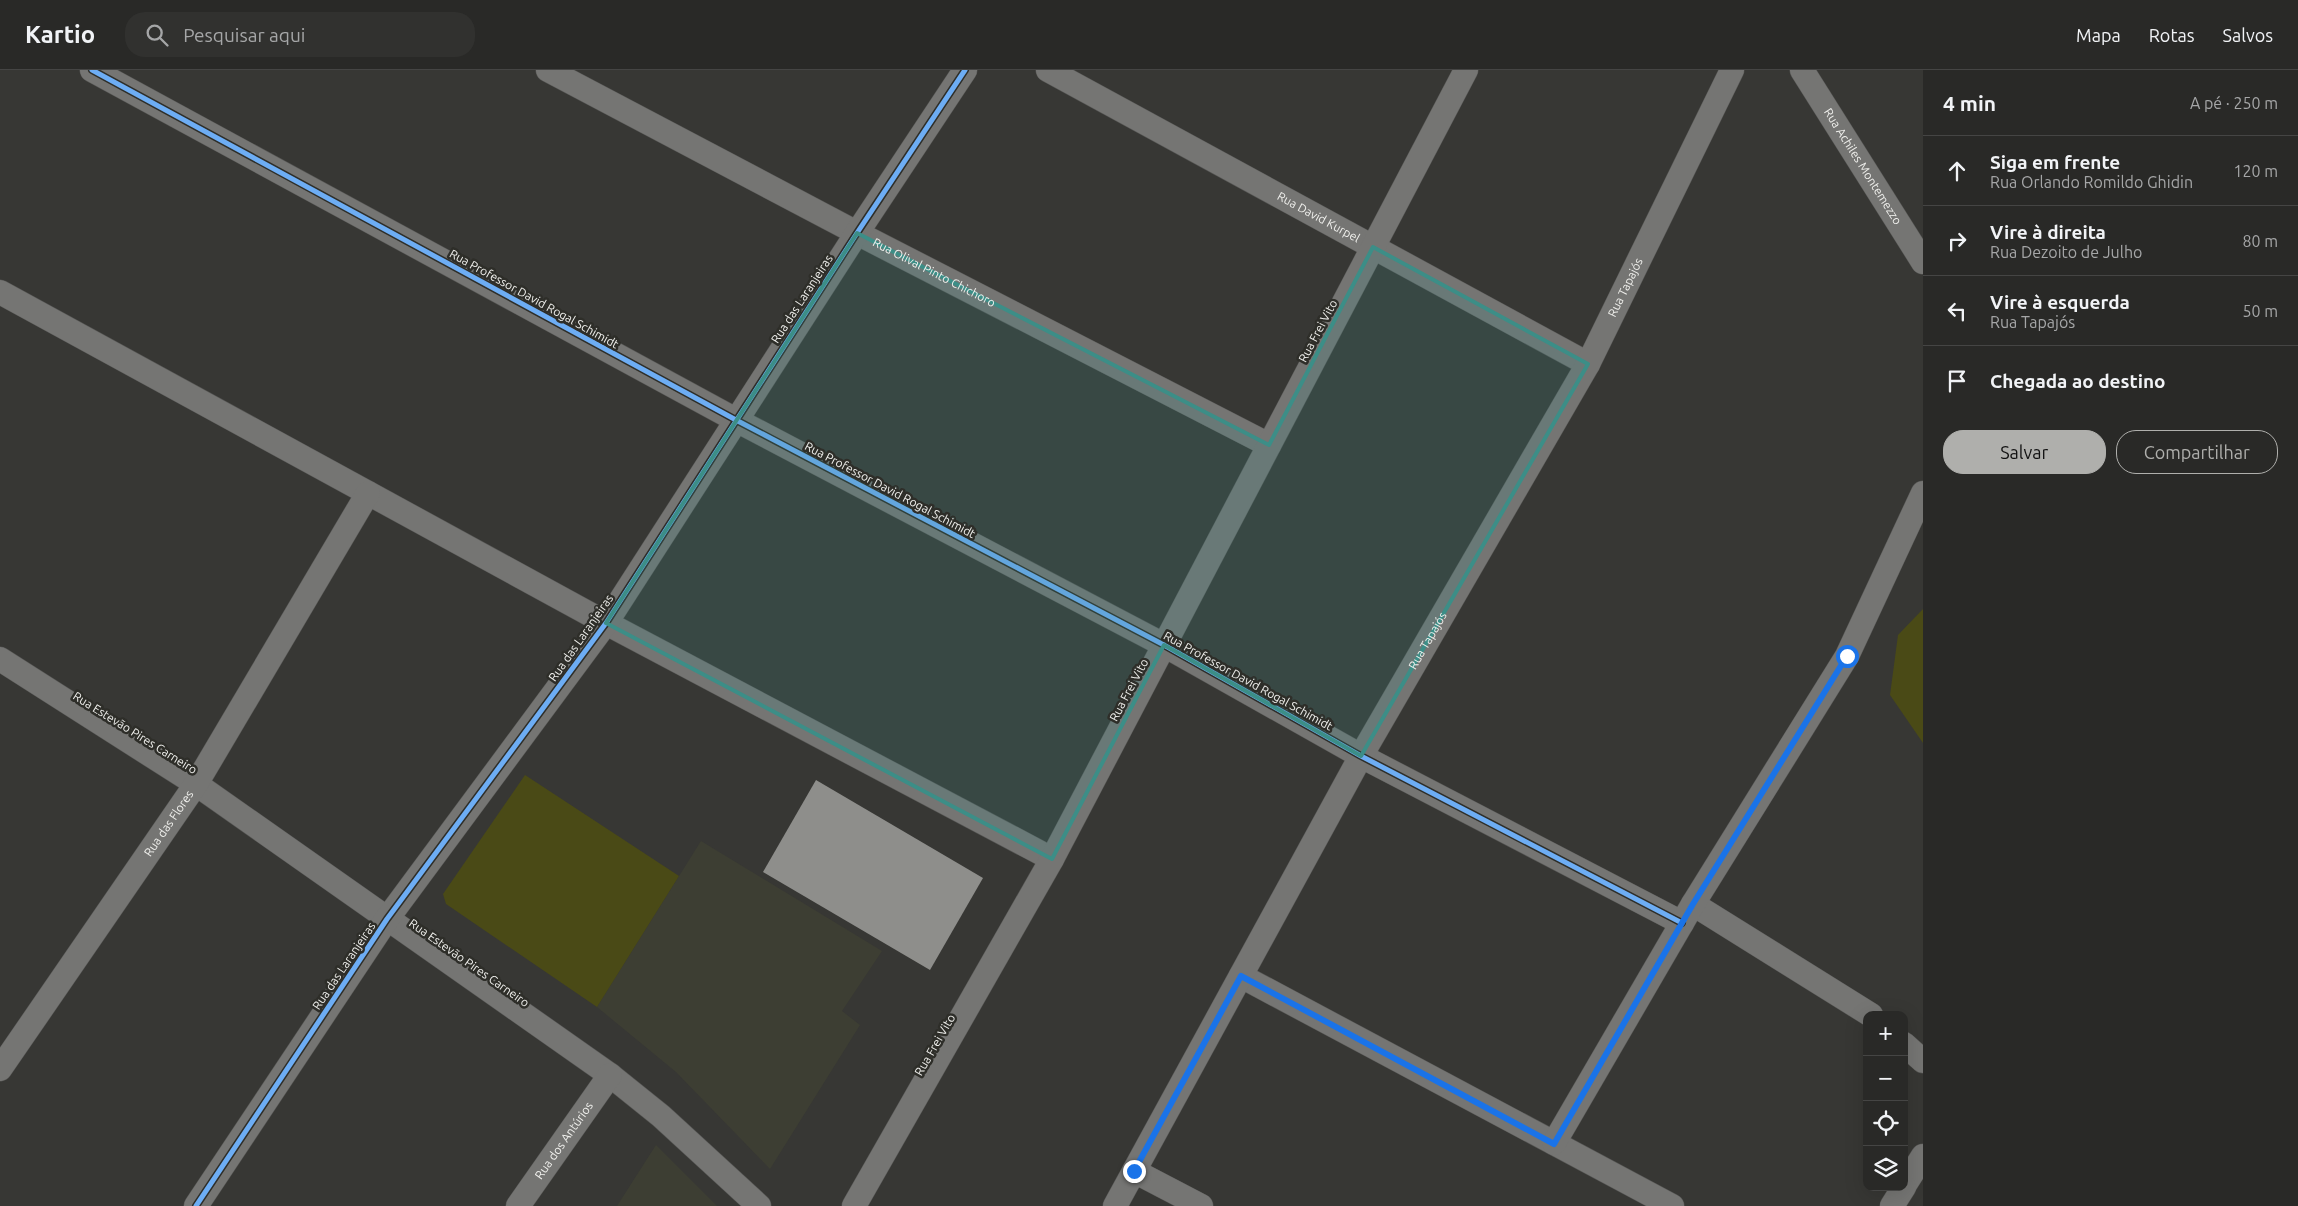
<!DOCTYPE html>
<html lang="pt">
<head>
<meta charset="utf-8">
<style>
	:root { --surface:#292927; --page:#31312f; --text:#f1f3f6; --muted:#a5a6a7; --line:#454544; --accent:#afafac }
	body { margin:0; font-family:Ubuntu,sans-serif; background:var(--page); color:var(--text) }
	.controls { position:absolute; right:15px; bottom:15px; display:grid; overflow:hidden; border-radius:10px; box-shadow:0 5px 20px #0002 }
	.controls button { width:45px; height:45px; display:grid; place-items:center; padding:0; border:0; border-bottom:1px solid var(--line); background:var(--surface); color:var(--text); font:25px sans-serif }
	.stop { position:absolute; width:15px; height:15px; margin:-11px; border:4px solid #1a73e8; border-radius:50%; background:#fff }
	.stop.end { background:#1a73e8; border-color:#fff; box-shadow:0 1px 5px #0008 }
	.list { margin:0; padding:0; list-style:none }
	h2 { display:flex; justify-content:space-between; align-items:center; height:65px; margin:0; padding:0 20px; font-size:21px }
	h2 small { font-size:16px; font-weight:400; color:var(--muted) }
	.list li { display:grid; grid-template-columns:32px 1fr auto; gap:15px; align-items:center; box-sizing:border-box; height:70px; padding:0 20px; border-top:1px solid var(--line) }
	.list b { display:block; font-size:19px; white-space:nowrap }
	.list p { margin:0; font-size:16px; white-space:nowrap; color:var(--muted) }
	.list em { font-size:16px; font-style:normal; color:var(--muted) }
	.actions { display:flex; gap:10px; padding:15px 20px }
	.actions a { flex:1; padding:11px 0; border:1px solid var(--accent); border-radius:20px; text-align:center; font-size:18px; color:var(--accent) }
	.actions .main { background:var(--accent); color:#111 }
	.icon { flex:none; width:28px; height:28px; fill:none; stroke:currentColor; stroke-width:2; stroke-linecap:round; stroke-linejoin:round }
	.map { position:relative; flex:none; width:1923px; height:1136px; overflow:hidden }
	header { display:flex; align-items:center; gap:30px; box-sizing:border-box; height:70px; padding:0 25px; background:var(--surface); border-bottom:1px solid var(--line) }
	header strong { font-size:24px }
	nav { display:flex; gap:28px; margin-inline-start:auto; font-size:18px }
	.search { width:350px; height:45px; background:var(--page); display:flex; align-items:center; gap:12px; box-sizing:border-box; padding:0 18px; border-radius:20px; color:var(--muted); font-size:19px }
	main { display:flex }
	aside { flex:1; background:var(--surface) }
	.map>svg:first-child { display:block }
	.built { fill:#3d3e33 }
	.green { fill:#4a4a16 }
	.building { fill:#8e8e8b }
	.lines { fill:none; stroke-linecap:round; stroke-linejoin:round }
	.minor-casing { stroke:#555553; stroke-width:25 }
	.minor { stroke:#757573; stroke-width:24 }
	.cycleway-casing { stroke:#2e2e29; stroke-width:8 }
	.cycleway { stroke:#6dadf4; stroke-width:5 }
	.route { stroke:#1a73e8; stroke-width:6 }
	.marked { fill:#3c8e87; fill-opacity:0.2; stroke:#3c8e87; stroke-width:4; stroke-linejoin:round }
	.labels { text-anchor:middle; stroke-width:5; stroke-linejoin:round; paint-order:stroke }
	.street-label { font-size:12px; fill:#f0f0ed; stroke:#2e2e29 }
</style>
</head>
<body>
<header>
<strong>Kartio</strong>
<div class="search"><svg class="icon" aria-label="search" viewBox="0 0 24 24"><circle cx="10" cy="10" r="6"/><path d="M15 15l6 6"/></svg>Pesquisar aqui</div>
<nav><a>Mapa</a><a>Rotas</a><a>Salvos</a></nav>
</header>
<main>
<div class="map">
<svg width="1923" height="1136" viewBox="0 0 1923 1136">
	<rect width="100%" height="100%" fill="#373734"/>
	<!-- built -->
	<path class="built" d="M 701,771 L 882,881 L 842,941 L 860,955 L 770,1099 L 676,1002 L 597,937 Z
		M 656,1075 L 717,1136 L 617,1136 Z"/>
	<!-- green -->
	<path class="green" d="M 1923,539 L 1923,673 L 1890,625 L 1898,565 Z
		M 525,705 L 679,806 L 597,937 L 446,834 L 443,824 Z"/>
	<!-- building -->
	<path class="building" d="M 816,710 L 983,808 L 930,900 L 763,802 Z"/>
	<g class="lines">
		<!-- minor casing -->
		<g class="minor-casing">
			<g id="minor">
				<path d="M 92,0 L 736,350 L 1164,575 L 1361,686 L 1682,853"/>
				<path id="s1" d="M 548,0 L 857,163 L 1269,375"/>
				<path id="s2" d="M 1048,0 L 1588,294"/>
				<path id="s3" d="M 1802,0 L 1923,192"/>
				<path d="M 0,222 L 606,553 L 1052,789"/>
				<path d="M 0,589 L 196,714 L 610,1005 L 661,1046 L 759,1136"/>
				<path d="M 1693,834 L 1871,945"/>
				<path d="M 1241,906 L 1672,1136"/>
				<path d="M 1904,974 L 1923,991"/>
				<path id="s4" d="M 0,999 L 196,714 L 368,423"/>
				<path d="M 1554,1073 L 1693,834 L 1847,586 L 1923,423"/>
				<path d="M 1134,1101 L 1201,1136"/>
				<path d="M 1904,1116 L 1923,1086"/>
				<path d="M 196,1136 L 387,849 L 606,553 L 857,163 L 965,0"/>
				<path id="s5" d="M 518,1136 L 610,1005"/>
				<path d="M 854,1136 L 1052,789 L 1466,0"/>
				<path id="s6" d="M 1115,1136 L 1361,686 L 1588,294 L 1732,0"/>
				<path d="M 1892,1136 L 1904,1117"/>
			</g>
		</g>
		<!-- minor -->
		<use href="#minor" class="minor"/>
		<!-- cycleway casing -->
		<g class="cycleway-casing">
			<path id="cycleway" d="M 92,0 L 736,350 L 1164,575 L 1361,686 L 1682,853
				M 196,1136 L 387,849 L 606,553 L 857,163 L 965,0"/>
		</g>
		<!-- cycleway -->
		<use href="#cycleway" class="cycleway"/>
	</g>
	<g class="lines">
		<!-- route -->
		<path class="route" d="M 1134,1101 L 1241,906 L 1554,1074 L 1693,834 L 1847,586"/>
	</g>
	<!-- marked area -->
	<path class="marked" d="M 857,163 L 1269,375 L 1373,177 L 1588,294 L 1361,686 L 1164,575 L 1052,789 L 606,553 Z"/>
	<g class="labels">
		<!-- street labels -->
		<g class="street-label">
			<text dy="4" stroke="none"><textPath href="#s3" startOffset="114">Rua Achiles Montemezzo</textPath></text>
			<text dy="4" stroke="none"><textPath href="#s2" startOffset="308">Rua David Kurpel</textPath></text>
			<text dy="4" stroke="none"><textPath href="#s1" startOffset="436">Rua Olival Pinto Chichoro</textPath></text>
			<text dy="4" stroke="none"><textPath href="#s6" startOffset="1051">Rua Tapajós</textPath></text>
			<text transform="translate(534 229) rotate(29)" y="4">Rua Professor David Rogal Schimidt</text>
			<text transform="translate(802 229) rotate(-57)" y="4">Rua das Laranjeiras</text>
			<text transform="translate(1318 261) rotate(-62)" y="4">Rua Frei Vito</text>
			<text transform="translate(890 420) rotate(28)" y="4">Rua Professor David Rogal Schimidt</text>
			<text transform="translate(581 568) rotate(-55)" y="4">Rua das Laranjeiras</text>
			<text dy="4" stroke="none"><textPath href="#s6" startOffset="646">Rua Tapajós</textPath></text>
			<text transform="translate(1248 611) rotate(29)" y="4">Rua Professor David Rogal Schimidt</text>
			<text transform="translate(1129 620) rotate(-62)" y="4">Rua Frei Vito</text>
			<text transform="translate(135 663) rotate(32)" y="4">Rua Estevão Pires Carneiro</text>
			<text dy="4" stroke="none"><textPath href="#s4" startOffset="298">Rua das Flores</textPath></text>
			<text transform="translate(469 893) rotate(35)" y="4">Rua Estevão Pires Carneiro</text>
			<text transform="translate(344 896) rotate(-56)" y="4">Rua das Laranjeiras</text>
			<text transform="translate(935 975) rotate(-60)" y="4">Rua Frei Vito</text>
			<text dy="4" stroke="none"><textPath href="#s5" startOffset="80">Rua dos Antúrios</textPath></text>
		</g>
	</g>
</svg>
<div class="controls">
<button>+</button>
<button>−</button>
<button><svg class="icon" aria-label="locate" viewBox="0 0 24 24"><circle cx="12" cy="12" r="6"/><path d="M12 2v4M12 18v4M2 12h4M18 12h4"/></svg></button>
<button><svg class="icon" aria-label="layers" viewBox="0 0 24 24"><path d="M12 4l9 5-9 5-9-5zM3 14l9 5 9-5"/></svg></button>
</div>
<div class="stop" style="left:1847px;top:586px"></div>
<div class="stop end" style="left:1134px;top:1101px"></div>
</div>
<aside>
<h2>4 min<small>A pé · 250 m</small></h2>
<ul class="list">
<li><svg class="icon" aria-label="ahead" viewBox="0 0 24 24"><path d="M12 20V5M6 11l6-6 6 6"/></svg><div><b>Siga em frente</b><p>Rua Orlando Romildo Ghidin</p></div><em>120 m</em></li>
<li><svg class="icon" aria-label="right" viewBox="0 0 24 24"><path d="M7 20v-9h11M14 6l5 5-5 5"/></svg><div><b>Vire à direita</b><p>Rua Dezoito de Julho</p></div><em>80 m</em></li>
<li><svg class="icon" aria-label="left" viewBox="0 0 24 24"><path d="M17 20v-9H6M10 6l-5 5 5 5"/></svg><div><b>Vire à esquerda</b><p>Rua Tapajós</p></div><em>50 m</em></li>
<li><svg class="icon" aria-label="arrive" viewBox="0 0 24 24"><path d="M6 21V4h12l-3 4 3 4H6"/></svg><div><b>Chegada ao destino</b></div></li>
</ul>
<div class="actions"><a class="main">Salvar</a><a>Compartilhar</a></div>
</aside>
</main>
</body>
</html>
